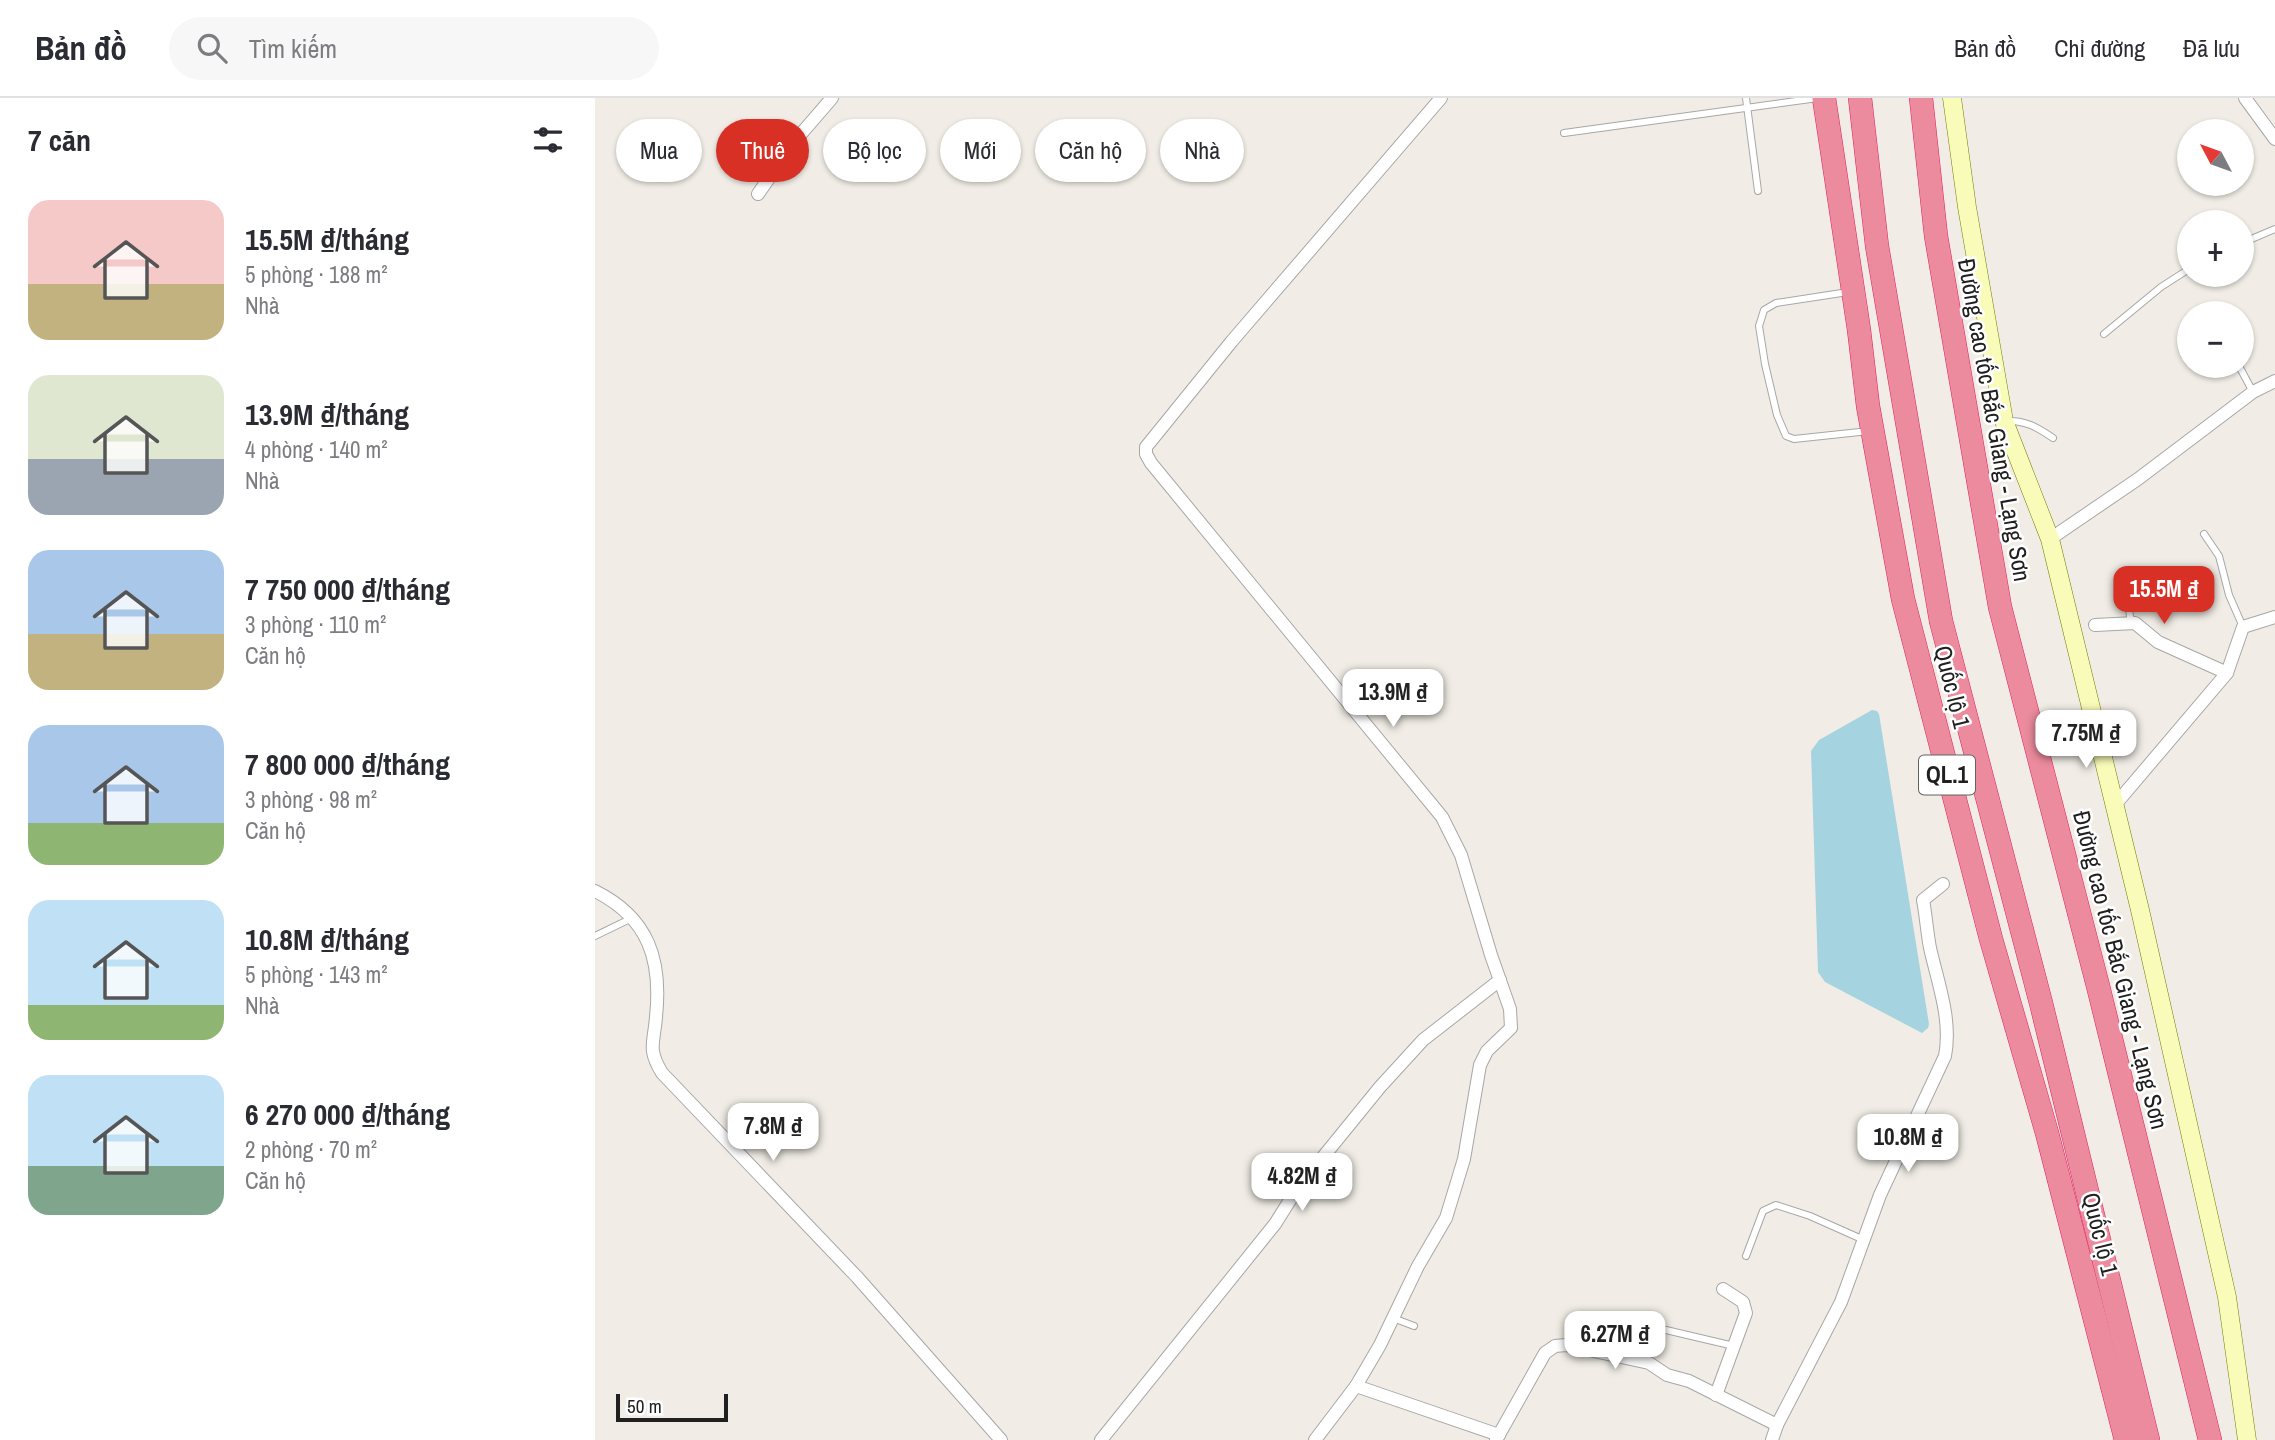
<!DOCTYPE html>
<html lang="vi">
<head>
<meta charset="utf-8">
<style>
	body { margin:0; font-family:"Archivo Narrow",sans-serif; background:#f7f7f7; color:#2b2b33; height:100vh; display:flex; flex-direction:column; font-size:26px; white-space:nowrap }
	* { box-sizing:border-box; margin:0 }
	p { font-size:23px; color:#7c7c81 }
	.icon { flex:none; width:38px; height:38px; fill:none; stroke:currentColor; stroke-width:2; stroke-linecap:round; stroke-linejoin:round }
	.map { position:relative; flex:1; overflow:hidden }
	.sheet { display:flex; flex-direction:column; background:#fff; width:595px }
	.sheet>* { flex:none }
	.guide { position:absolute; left:21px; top:21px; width:665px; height:63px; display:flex; gap:14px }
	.needle { width:46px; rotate:311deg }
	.controls { position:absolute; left:1582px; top:21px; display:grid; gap:14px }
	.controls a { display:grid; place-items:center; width:77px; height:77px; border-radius:50%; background:#fff; box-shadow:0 2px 5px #0004; font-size:35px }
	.scale { position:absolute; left:21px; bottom:18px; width:112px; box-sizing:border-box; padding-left:7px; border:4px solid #202020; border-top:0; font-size:19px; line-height:24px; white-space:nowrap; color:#202020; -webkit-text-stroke:5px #fff; paint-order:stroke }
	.price { position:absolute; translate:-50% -60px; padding:0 16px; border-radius:14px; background:#fff; color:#222; font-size:23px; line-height:46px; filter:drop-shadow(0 2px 4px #0008) }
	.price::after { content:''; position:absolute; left:50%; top:42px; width:21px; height:16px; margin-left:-10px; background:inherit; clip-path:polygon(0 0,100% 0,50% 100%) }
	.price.selected { background:#d93025; color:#fff }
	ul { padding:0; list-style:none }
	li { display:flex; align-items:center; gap:21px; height:175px; padding:0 28px }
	li span { display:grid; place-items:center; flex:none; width:196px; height:140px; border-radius:21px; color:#555 }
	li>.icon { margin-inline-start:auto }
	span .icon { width:84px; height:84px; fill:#fffc; stroke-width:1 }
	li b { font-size:30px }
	h2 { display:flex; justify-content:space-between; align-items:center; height:84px; padding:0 28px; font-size:30px }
	.pill { padding:0 24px; border-radius:32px; background:#fff; box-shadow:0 2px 5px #0004; font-size:24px; line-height:63px }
	.pill.selected { background:#d93025; color:#fff }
	header { display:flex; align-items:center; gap:42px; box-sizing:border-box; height:98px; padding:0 35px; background:#fff; border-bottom:2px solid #e1e1e2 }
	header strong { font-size:33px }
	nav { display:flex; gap:38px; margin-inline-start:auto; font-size:24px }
	.search { width:490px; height:63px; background:#f7f7f7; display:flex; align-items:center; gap:18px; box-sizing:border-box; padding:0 24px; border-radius:38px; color:#7c7c81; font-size:26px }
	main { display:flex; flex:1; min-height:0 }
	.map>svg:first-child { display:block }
</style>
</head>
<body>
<header>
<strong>Bản đồ</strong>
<div class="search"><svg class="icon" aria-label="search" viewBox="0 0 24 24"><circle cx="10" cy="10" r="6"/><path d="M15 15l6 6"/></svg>Tìm kiếm</div>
<nav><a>Bản đồ</a><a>Chỉ đường</a><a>Đã lưu</a></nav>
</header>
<main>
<section class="sheet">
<h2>7 căn<svg class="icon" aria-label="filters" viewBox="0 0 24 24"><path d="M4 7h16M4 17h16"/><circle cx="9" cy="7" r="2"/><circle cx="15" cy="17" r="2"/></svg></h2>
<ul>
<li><span style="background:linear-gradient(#f6c9c9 60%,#c2b280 0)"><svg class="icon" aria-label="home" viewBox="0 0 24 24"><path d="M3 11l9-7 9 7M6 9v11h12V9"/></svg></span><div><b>15.5M ₫/tháng</b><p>5 phòng · 188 m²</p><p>Nhà</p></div></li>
<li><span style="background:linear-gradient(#dfe7d0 60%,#9aa5b1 0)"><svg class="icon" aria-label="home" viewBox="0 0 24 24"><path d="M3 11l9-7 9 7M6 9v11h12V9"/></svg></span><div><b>13.9M ₫/tháng</b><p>4 phòng · 140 m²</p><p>Nhà</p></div></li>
<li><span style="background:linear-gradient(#a9c7e8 60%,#c2b280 0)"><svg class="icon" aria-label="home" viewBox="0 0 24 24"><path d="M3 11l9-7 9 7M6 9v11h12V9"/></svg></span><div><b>7 750 000 ₫/tháng</b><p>3 phòng · 110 m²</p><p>Căn hộ</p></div></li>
<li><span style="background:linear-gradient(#a9c7e8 70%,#8fb573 0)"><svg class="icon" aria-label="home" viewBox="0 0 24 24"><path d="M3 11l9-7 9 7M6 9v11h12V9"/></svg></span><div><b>7 800 000 ₫/tháng</b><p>3 phòng · 98 m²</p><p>Căn hộ</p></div></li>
<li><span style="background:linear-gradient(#bfe0f5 75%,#8fb573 0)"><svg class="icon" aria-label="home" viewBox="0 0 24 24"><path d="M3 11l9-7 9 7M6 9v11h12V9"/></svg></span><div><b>10.8M ₫/tháng</b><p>5 phòng · 143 m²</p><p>Nhà</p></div></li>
<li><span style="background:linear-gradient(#bfe0f5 65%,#7fa58c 0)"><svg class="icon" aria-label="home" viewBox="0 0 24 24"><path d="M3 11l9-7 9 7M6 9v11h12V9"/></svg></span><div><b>6 270 000 ₫/tháng</b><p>2 phòng · 70 m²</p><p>Căn hộ</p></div></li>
</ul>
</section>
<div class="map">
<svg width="1680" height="1342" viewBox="0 0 1680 1342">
	<rect width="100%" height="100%" fill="#f1ede6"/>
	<path fill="#a5d3e0" d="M1277 612 1282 613 1284 616 1334 926 1333 930 1327 935 1230 884 1223 874 1216 653 1224 642Z"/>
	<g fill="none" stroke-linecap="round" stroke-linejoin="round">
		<g stroke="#a7a7a7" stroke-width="8">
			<g id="lane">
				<path d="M1151 0 1163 93"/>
				<path d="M969 35 1223 0"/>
				<path d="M1647 145 1680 131"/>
				<path d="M1253 194 1181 205 1169 212 1164 228 1170 266 1182 317 1191 338 1199 341 1274 333"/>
				<path d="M1509 236 1566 189 1594 171"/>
				<path d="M1644 268 1658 294"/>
				<path d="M1411 323C1430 322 1442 329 1458 340"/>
				<path d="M1609 436 1624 458 1634 497 1648 529"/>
				<path d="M1530 473 1535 519 1539 524"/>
				<path d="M0 838 37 820"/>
				<path d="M1151 1158 1168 1113 1181 1107 1215 1118 1269 1142"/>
				<path d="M798 1220 819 1228"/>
				<path d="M1071 1232 1139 1248"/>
			</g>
		</g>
		<g stroke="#a7a7a7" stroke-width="14">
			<g id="street">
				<path d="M1650 0 1680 41"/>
				<path d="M163 96 199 44 237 0"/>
				<path d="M1455 441 1543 381 1658 294 1680 283"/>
				<path d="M1500 527 1540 525 1563 544 1632 575"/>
				<path d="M1519 708 1632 575 1648 529 1680 519"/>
				<path d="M0 793C54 820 67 862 61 919 59 946 52 950 67 975L262 1179 406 1342"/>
				<path d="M761 1288 904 1337"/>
				<path d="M1121 1297 1151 1215 1148 1204 1128 1191"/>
				<path d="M506 1342 680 1126 702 1091 785 989 828 942 905 882"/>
				<path d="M720 1342 761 1288 785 1247 823 1168 851 1120 869 1061 885 967 892 953 916 930 915 911 896 857 866 757 847 719 556 365 551 356V349L637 243 846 0"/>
				<path d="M901 1342 950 1255 960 1248 971 1247 1054 1265 1072 1277 1094 1283 1182 1327"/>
				<path d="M1177 1342 1182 1327 1246 1204 1285 1097 1350 958C1357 922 1343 885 1335 850 1332 834 1331 818 1328 802L1348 786"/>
			</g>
		</g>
		<g stroke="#707d00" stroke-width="19">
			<path id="secondary" d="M1357 0 1372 109 1409 323 1455 441 1545 812 1632 1199 1652 1342"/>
		</g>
		<g stroke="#e21f62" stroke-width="24">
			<g id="highway">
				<path d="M1229 0 1264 232 1273 308 1308 501 1396 841 1452 1035 1531 1342"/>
				<path d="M1265 0 1282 148 1346 523 1446 905 1553 1342"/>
				<path d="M1326 0 1341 138 1405 509 1503 888 1615 1342"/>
			</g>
		</g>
		<use href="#lane" stroke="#fff" stroke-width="6"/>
		<use href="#street" stroke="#fff" stroke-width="12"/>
		<use href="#secondary" stroke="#f9fcb8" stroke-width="18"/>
		<use href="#highway" stroke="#eb8b9d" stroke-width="23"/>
	</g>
	<g text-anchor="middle" stroke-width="5" stroke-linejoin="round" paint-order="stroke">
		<rect fill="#fff" stroke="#636363" stroke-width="2" x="1324" y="657.5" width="56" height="39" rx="5"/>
		<g font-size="23" font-weight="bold" fill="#202020">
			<text x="1352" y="685">QL.1</text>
		</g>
		<g font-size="24" fill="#202020" stroke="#fff">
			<text transform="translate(1399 322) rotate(80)" y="8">Đường cao tốc Bắc Giang - Lạng Sơn</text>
			<text transform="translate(1357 589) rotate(76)" y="8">Quốc lộ 1</text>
			<text transform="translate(1525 872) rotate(76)" y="8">Đường cao tốc Bắc Giang - Lạng Sơn</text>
			<text transform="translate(1505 1136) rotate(76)" y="8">Quốc lộ 1</text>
		</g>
	</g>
</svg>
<div class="controls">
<a><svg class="needle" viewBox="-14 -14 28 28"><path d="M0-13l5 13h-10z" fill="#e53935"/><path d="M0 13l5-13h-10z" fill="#7c7c81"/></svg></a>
<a>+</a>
<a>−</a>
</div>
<div class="scale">50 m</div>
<b class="price selected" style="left:1569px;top:528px">15.5M ₫</b>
<b class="price" style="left:798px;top:631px">13.9M ₫</b>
<b class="price" style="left:1491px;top:672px">7.75M ₫</b>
<b class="price" style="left:178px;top:1065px">7.8M ₫</b>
<b class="price" style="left:1313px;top:1076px">10.8M ₫</b>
<b class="price" style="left:707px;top:1115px">4.82M ₫</b>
<b class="price" style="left:1020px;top:1273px">6.27M ₫</b>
<div class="guide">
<a class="pill">Mua</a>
<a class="pill selected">Thuê</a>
<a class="pill">Bộ lọc</a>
<a class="pill">Mới</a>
<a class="pill">Căn hộ</a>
<a class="pill">Nhà</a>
</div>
</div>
</main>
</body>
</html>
